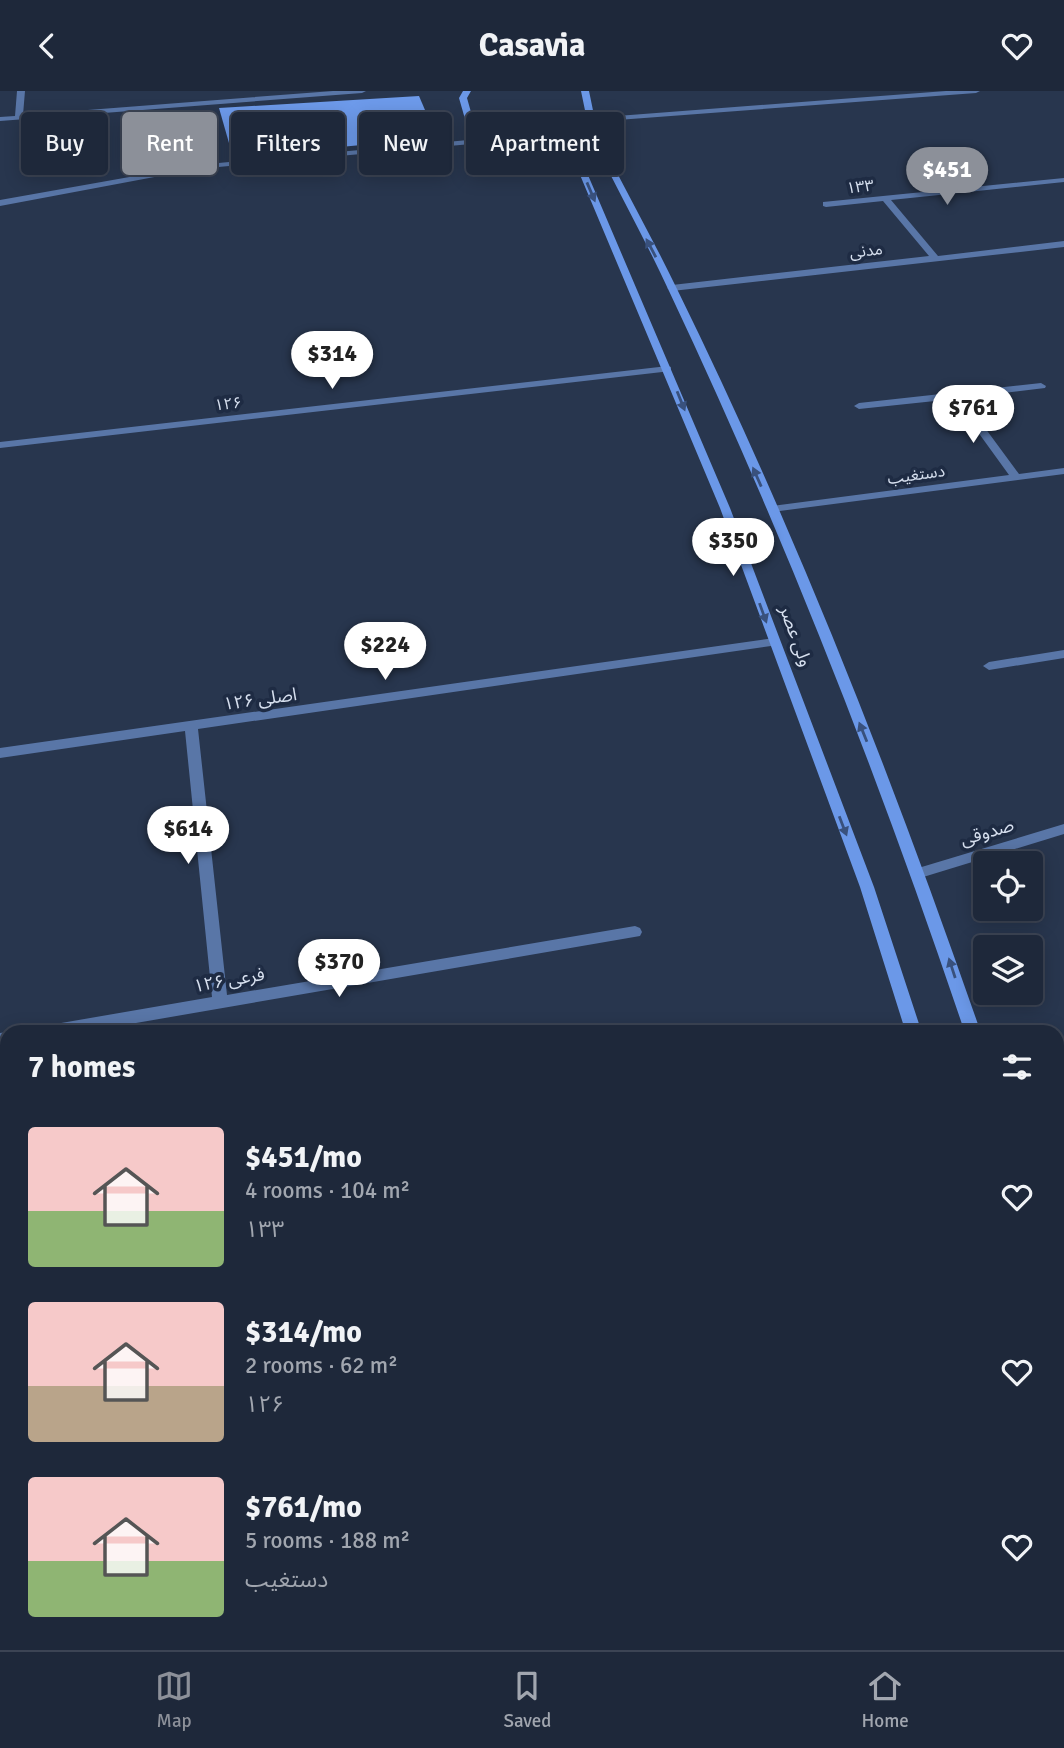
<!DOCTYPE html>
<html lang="en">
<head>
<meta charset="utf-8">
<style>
	body { margin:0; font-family:Signika,"Noto Sans Arabic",sans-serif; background:#2b3445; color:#f1f3f6; height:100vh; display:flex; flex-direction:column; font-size:26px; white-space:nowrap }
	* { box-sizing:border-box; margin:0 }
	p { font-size:23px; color:#a1a6af }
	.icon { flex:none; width:38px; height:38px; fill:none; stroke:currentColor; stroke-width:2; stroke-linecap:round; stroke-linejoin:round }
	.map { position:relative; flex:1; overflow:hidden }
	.details { position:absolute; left:0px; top:934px; width:1064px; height:625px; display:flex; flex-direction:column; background:#1e283a; border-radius:21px 21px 0 0; box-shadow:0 4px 18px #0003,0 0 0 2px #3c4454 }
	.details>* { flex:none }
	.guide { position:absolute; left:21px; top:21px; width:700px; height:63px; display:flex; gap:14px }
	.buttons { position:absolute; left:973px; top:760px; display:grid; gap:14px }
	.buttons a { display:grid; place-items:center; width:70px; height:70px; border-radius:7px; background:#1e283a; box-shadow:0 4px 18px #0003,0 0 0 2px #3c4454; font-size:35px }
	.price { position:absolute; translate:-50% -60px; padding:0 16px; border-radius:24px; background:#fff; color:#222; font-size:23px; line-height:46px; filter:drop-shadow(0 2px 4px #0008) }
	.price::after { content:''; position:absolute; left:50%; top:42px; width:21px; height:16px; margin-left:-10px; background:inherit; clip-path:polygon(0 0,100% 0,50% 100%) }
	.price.active { background:#8c9099; color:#fff }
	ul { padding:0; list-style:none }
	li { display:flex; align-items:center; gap:21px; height:175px; padding:0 28px }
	li span { display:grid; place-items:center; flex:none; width:196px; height:140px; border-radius:7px; color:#555 }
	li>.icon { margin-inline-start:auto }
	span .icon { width:84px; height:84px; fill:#fffc; stroke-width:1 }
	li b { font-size:30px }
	h2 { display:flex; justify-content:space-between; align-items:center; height:84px; padding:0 28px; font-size:30px }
	.tag { padding:0 24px; border-radius:7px; background:#1e283a; box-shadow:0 4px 18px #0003,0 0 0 2px #3c4454; font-size:24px; line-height:63px }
	.tag.active { background:#8c9099; color:#fff }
	header { display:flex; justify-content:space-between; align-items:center; height:91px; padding:0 28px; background:#1e283a; font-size:32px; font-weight:700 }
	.tabs { display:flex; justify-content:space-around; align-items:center; height:98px; border-top:2px solid #3c4454; background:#1e283a; font-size:19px; color:#a1a6af }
	.tabs a { display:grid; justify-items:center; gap:4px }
	.tabs .active { color:#8c9099 }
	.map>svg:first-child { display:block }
</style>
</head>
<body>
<header><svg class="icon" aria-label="back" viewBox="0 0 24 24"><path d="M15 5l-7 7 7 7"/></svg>Casavia<svg class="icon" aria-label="heart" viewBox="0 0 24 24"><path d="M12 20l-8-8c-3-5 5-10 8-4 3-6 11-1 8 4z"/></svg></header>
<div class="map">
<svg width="1064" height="1559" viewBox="0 0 1064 1559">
	<rect width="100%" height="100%" fill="#28364e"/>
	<path fill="#6d9aea" d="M419 5 437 47 233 66 219 17Z"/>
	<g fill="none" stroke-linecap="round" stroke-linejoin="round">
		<g fill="#5976a7" fill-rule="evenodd">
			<path d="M17 0H25L23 24 333 0H366L362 2 0 30V26L15 25Z"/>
			<path d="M946 0H980L976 2 591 31 587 29 591 27Z"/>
			<path d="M490 47H493V51L197 78 0 115V109L197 74Z"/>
			<path d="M1064 87V91L891 109 938 165 1064 150V156L672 200 667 197 672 194 929 165 883 110 826 116 823 115V111Z"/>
			<path d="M668 275 671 276V280L0 357V351Z"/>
			<path d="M1041 292 1046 295 1045 297 963 307 1019 383 1064 377V383L772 421 767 418 772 415 1009 384 954 308 859 318 854 315 859 312Z"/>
			<path d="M774 547 778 548 780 551 778 554 198 638 227 904 635 835 640 837 642 841 640 845 78 942H31L33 938 38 936 212 906 185 640 0 667V657Z"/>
			<path d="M1064 559V567L989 579 983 575 989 571Z"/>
			<path d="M1064 733V743L920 787 915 786 913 782 915 778Z"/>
			<path d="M7 941 10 942H7V953L0 954V942Z"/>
			<rect x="1057" y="1120" width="7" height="16"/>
			<path d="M7 1162V1178L0 1180V1164Z"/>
			<path d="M7 1399V1419L0 1421V1401Z"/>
			<path d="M267 1552H287L288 1559H268Z"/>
		</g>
		<g fill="#6b98e8" fill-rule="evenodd">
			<path d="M463 0H471L467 7 476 39C510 53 543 48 578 40L587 29 581 0H589L595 29 586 41 602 52C626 101 653 148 677 198 795 438 893 688 981 942H965C880 689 783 441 669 200 646 150 619 102 595 53L580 45 531 53 582 70 730 417 874 796 922 942H906L860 796 720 417 575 72 518 53 499 51 469 42 459 7Z"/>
			<path d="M1057 1223 1064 1228V1280L1057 1276Z"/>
			<path d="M1021 1552H1041L1042 1559H1022Z"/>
		</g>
	</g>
	<defs><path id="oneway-solid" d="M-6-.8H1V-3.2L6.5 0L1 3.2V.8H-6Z" transform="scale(1.75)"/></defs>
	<g fill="#39517d">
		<use href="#oneway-solid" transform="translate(591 101) rotate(67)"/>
		<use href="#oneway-solid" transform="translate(651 157) rotate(-118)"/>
		<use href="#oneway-solid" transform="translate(681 310) rotate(68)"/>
		<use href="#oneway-solid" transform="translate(757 386) rotate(-114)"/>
		<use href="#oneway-solid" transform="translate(763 522) rotate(70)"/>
		<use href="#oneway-solid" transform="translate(863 641) rotate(-112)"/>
		<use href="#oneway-solid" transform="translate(843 735) rotate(69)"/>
		<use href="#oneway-solid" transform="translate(952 877) rotate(-108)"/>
	</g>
	<g text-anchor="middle" stroke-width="7" stroke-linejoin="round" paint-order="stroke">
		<g font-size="16" fill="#d7e0ef" stroke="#1e2b43">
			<text transform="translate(860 95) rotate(-6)" y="6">۱۳۳</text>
			<text transform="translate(866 159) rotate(-6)" y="6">مدنی</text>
			<text transform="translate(228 312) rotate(-6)" y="6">۱۲۶</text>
			<text transform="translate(916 383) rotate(-8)" y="6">دستغیب</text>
		</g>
		<g font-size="18" fill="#d7e0ef" stroke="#1e2b43">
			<text transform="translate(796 545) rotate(70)" y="6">ولی عصر</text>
			<text transform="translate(260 608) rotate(-8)" y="6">۱۲۶ اصلی</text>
			<text transform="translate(987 741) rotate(-17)" y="6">صدوقی</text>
			<text transform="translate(229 889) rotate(-10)" y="6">۱۲۶ فرعی</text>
		</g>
	</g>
</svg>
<div class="buttons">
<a><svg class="icon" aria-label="locate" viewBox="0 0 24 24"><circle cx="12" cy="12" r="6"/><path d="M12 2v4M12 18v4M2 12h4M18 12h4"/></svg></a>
<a><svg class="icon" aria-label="layers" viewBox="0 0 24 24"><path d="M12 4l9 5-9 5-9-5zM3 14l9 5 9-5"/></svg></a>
</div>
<b class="price active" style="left:947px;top:116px">$451</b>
<b class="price" style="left:332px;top:300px">$314</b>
<b class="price" style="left:973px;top:354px">$761</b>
<b class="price" style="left:733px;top:487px">$350</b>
<b class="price" style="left:385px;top:591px">$224</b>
<b class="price" style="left:188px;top:775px">$614</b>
<b class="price" style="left:339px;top:908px">$370</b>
<div class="guide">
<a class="tag">Buy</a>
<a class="tag active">Rent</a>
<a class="tag">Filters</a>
<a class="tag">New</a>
<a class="tag">Apartment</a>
</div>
<section class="details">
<h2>7 homes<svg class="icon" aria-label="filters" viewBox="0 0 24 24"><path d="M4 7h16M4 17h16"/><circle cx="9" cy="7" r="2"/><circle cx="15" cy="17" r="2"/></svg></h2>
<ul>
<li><span style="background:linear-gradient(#f6c9c9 60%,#8fb573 0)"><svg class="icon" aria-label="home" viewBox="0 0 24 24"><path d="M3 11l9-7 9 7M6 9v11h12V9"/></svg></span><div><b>$451/mo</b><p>4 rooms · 104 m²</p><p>۱۳۳</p></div><svg class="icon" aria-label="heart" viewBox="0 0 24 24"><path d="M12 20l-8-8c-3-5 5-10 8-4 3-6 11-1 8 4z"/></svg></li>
<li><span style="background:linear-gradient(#f6c9c9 60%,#b9a48a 0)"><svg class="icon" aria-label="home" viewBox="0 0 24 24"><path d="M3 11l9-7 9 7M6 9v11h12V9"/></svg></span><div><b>$314/mo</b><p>2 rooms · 62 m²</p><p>۱۲۶</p></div><svg class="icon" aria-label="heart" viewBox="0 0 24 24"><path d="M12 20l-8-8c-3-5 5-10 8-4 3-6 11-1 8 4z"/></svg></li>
<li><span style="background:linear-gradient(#f6c9c9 60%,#8fb573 0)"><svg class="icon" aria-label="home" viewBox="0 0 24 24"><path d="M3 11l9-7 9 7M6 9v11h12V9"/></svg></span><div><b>$761/mo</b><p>5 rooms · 188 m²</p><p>دستغیب</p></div><svg class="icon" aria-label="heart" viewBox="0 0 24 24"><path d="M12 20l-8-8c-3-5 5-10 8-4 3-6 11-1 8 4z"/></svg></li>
</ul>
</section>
</div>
<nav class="tabs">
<a class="active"><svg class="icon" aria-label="map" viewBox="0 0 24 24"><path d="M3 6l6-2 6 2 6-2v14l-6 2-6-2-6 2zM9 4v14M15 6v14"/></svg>Map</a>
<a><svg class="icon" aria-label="saved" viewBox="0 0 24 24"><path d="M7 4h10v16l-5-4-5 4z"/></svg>Saved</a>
<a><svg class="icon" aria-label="home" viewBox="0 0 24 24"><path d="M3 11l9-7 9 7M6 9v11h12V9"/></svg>Home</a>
</nav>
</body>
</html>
